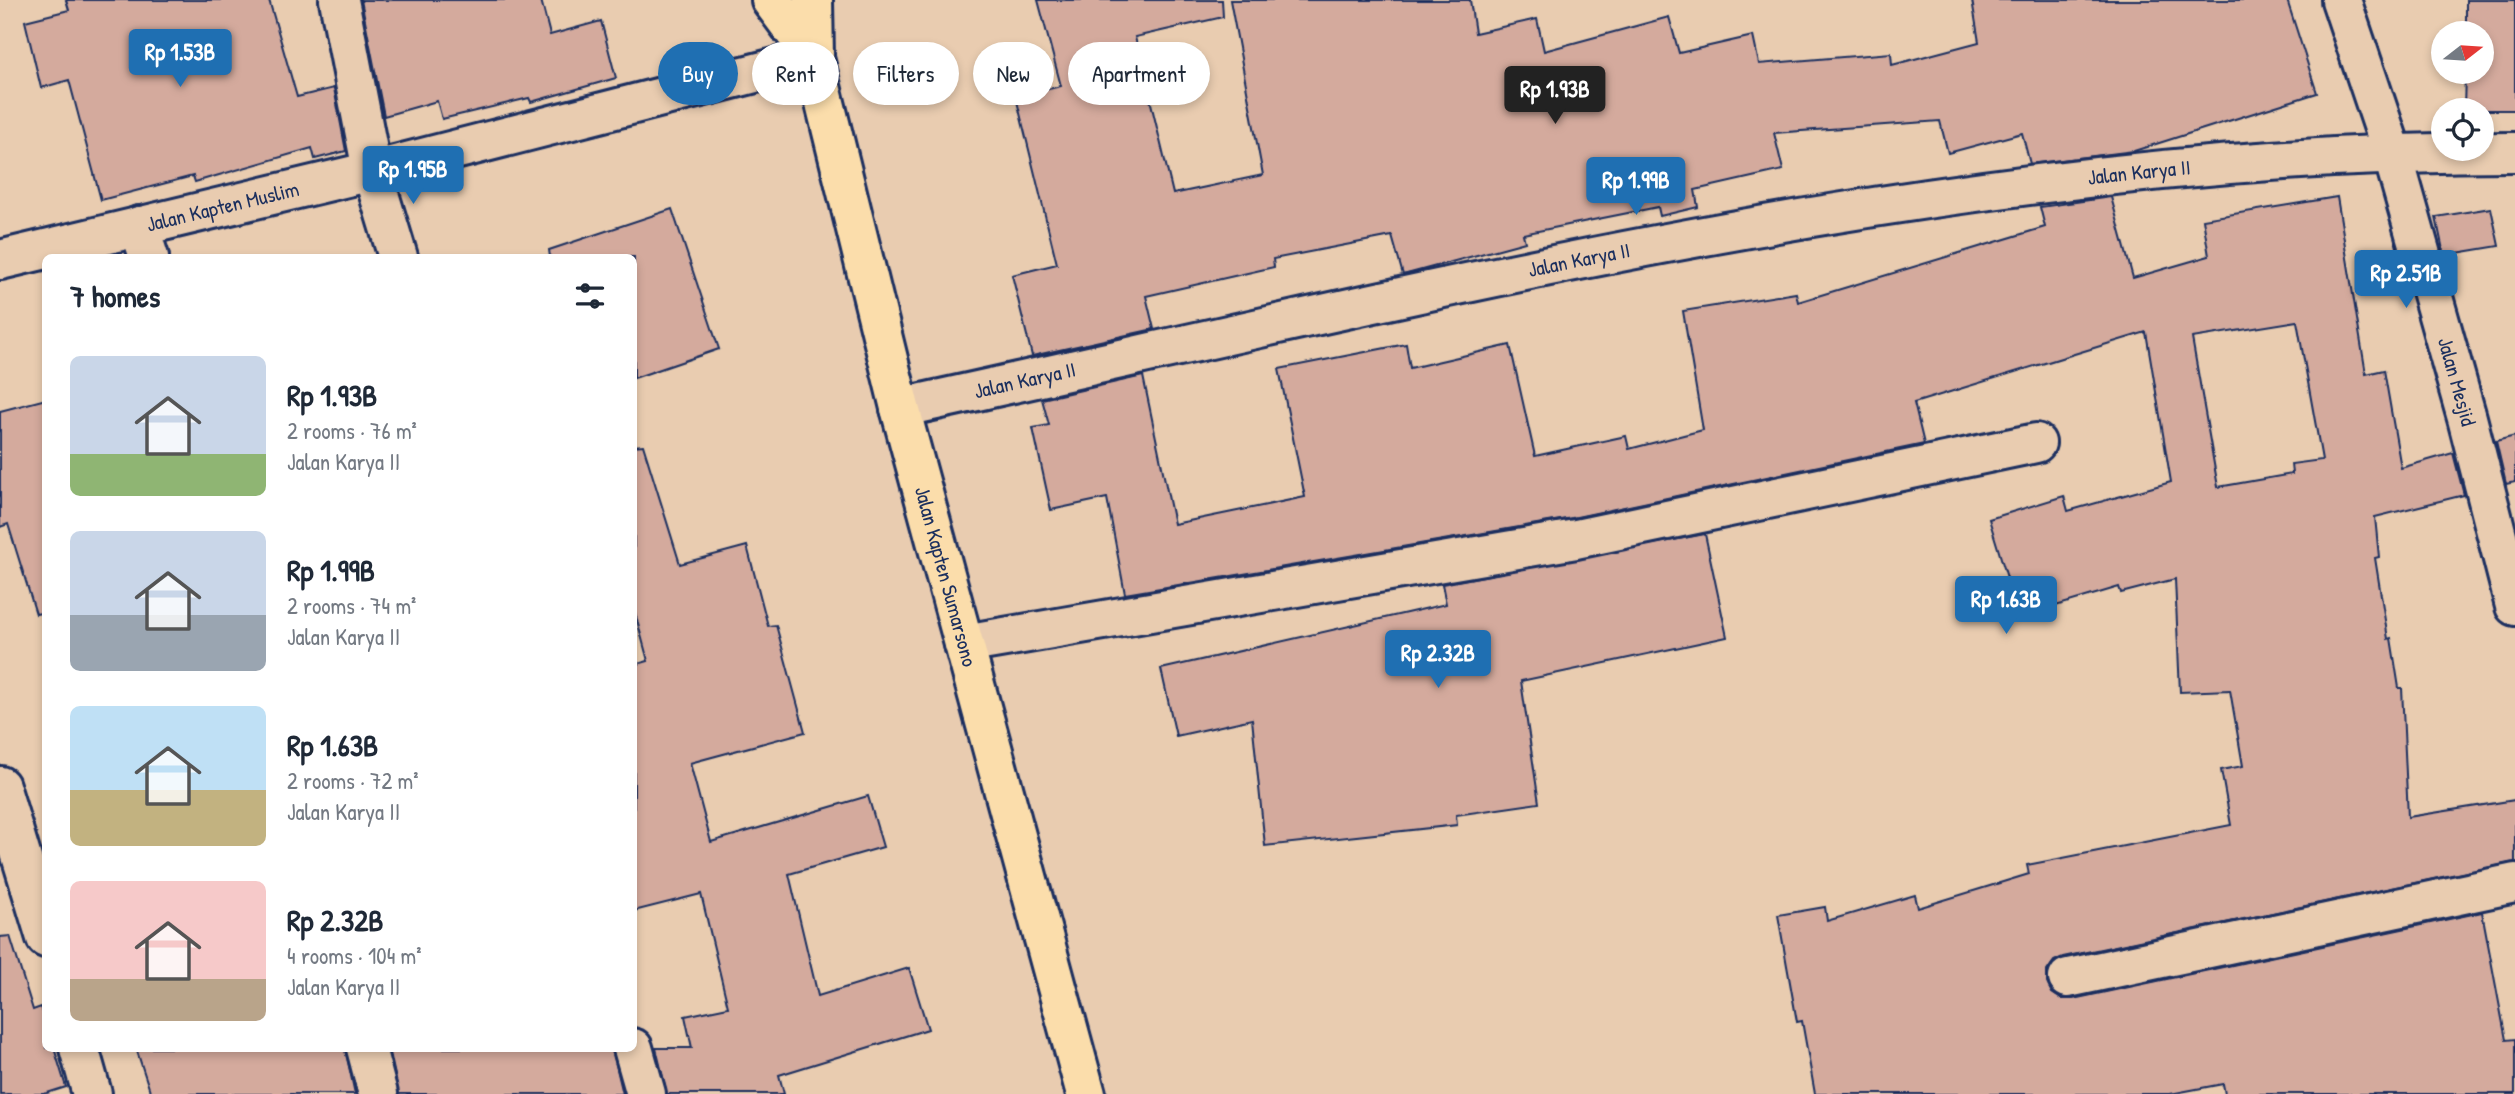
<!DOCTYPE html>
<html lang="en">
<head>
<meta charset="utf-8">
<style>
	body { margin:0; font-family:"Patrick Hand",sans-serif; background:#f2f2f3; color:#1f2937; height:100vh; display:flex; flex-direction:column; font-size:26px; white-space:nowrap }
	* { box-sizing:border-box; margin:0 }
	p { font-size:23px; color:#747a83 }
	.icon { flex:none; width:38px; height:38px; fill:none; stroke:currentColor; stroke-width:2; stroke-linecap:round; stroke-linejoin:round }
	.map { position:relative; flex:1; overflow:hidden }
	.drawer { position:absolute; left:42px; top:254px; width:595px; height:798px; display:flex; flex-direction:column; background:#fff; border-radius:10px; box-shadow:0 4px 10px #0003 }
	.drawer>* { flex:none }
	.top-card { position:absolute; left:658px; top:42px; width:665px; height:63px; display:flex; gap:14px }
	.needle { width:46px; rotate:73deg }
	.fabs { position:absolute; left:2431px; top:21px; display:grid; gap:14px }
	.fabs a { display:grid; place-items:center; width:63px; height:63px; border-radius:50%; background:#fff; box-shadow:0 4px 10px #0003; font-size:35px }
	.price { position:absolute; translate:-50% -60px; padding:0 16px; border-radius:7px; background:#1f6fb2; color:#fff; font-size:23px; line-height:46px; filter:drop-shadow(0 2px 4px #0008) }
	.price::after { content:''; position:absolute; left:50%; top:42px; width:21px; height:16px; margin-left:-10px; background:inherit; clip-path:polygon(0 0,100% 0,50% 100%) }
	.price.current { background:#222; color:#fff }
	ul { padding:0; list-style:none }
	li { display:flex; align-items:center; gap:21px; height:175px; padding:0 28px }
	li span { display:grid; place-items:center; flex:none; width:196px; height:140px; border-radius:10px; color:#555 }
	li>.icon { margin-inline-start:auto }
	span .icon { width:84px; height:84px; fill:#fffc; stroke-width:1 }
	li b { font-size:30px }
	h2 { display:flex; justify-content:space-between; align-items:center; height:84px; padding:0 28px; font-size:30px }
	.pill { padding:0 24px; border-radius:32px; background:#fff; box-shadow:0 4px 10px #0003; font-size:24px; line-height:63px }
	.pill.current { background:#1f6fb2; color:#fff }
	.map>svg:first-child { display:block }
</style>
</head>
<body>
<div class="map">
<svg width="2515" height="1094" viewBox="0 0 2515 1094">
	<rect width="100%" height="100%" fill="#e9ccb0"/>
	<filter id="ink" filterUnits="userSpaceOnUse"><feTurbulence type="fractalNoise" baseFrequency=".0143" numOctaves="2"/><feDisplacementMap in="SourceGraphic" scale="14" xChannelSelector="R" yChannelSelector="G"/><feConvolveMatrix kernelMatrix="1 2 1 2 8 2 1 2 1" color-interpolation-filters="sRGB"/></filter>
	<g filter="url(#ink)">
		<g fill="#d4aa9d" stroke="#1b2f5e" stroke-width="2" fill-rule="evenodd">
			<path d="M66 0H269L297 97 334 88 346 151 315 159 312 148 195 182 193 176 101 200 69 80 41 88 25 21 69 10Z"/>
			<path d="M361 0H541L550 35 601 21 616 78 531 102 529 98 442 119 437 101 384 116Z"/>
			<path d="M1038 0H1222L1223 17 1135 37 1173 194 1263 175 1230 0H1470L1475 33 1537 19 1544 51 1669 17 1679 53 1753 36 1759 64 1891 53 1892 65 1979 42 1972 0H2287L2317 93 2134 151 2030 164 2022 133 1948 153 1940 121 1774 133 1783 170 1695 190 1698 207 1660 216 1658 207 1523 234 1525 242 1403 275 1392 236 1273 259 1274 267 1146 296 1154 329 1032 356 1012 275 1057 264 1016 97 1061 86Z"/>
			<path d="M2466 0H2515V110H2464L2465 72H2482V33H2466Z"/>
			<path d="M2111 197 2133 278 2209 256 2203 219 2337 197 2366 374 2384 370 2401 468 2453 453 2464 495 2375 517 2379 557 2375 558 2388 639 2391 638 2399 688H2402L2408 817 2515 800V862L2063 957 2054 961 2047 971V983L2052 993 2061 999H2073L2482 912 2506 1040 2515 1039V1094H2225L2223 1084 2170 1094H1815L1802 1021 1797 1022 1778 915 1825 907 1827 921 1915 895 1918 908 2029 874 2027 865 2231 825 2221 770 2243 766 2230 690 2180 692 2175 579 2121 593 2119 587 2019 617 1989 519 2064 496 2068 511 2171 482 2146 332 1914 403 1924 444 1572 518 1125 594 1107 498 1051 510 1033 428 1049 425 1042 399 1143 376 1174 524 1305 497 1279 369 1406 344 1410 368 1510 345 1535 456 1626 436 1629 449 1703 430 1683 311 1796 293 1798 302 2045 227 2040 207ZM2297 321 2322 460 2291 464 2292 474 2218 487 2192 338Z"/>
			<path d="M2491 208 2499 246 2444 255 2436 217Z"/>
			<path d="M672 209 719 349 634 378V257H550L549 250Z"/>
			<path d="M46 399V612L36 614 8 524 0 527V411Z"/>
			<path d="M2515 436V482L2506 484 2496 441Z"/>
			<path d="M643 445 680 564 747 546 768 626 776 625 805 732 690 763 711 842 868 796 883 847 789 874 818 996 909 968 928 1029 779 1075 784 1094H667L656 1048H692L685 1016 728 1007 701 894 634 911V665L648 661 634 609V446Z"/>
			<path d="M1705 534 1727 637 1521 681 1539 803 1456 815 1457 825 1265 846 1252 719 1176 736 1161 669 1446 604 1442 584Z"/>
			<path d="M10 936 33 1010 41 1007 46 1021V1048H54L66 1087 44 1094H0V937Z"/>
			<path d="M136 1048H345L355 1094H151Z"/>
			<path d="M389 1048H612L623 1094H399Z"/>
		</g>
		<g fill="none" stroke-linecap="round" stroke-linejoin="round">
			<g stroke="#1b2f5e" stroke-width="44">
				<g id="minor">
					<path d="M339 0 372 171 398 257"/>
					<path id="s1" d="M2341 0 2392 152 2467 418 2515 606"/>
					<path d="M139 226 149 257"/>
					<path id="s2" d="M900 408C1432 292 1967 152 2515 152"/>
					<path d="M964 644 1576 539 2036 443"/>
					<path d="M0 786 46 938"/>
					<path d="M2068 978 2515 883"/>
					<path d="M79 1048 92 1094"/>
					<path d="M366 1048 378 1094"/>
					<path d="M633 1048 646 1094"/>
				</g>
			</g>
			<g stroke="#1b2f5e" stroke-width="44">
				<g id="tertiary">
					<path id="s3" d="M0 260 372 171 814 58"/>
				</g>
			</g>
			<g stroke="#1b2f5e" stroke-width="44">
				<g id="trunk">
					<path d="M771 0 814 58"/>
					<path id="s4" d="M813 0 814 58 900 408 1086 1094"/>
				</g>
			</g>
			<use href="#minor" stroke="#e9ccb0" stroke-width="38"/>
			<use href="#tertiary" stroke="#e9ccb0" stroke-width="38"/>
			<use href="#trunk" stroke="#fbddab" stroke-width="38"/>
		</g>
	</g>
	<g text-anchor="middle" stroke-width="5" stroke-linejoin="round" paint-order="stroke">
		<g font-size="21" fill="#1b2f5e" stroke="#e9ccb0">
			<text dy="7" stroke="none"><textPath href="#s2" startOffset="1262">Jalan Karya II</textPath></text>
			<text dy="7" stroke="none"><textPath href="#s3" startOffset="229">Jalan Kapten Muslim</textPath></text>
			<text dy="7" stroke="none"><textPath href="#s2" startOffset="695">Jalan Karya II</textPath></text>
			<text dy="7" stroke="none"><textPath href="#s2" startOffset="128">Jalan Karya II</textPath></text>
			<text dy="7" stroke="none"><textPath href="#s1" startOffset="399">Jalan Mesjid</textPath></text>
			<text dy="7" stroke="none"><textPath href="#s4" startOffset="593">Jalan Kapten Sumarsono</textPath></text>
		</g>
	</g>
</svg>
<div class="fabs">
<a><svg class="needle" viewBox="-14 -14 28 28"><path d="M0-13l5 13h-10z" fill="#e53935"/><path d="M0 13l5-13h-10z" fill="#747a83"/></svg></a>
<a><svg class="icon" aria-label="locate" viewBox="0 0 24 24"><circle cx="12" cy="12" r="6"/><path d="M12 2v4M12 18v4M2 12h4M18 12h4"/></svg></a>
</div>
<b class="price" style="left:180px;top:89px">Rp 1.53B</b>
<b class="price current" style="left:1555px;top:126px">Rp 1.93B</b>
<b class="price" style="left:413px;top:206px">Rp 1.95B</b>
<b class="price" style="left:1636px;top:217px">Rp 1.99B</b>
<b class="price" style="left:2406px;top:310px">Rp 2.51B</b>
<b class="price" style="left:2006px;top:636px">Rp 1.63B</b>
<b class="price" style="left:1438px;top:690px">Rp 2.32B</b>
<div class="top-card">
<a class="pill current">Buy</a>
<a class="pill">Rent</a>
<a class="pill">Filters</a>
<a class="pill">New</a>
<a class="pill">Apartment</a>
</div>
<section class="drawer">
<h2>7 homes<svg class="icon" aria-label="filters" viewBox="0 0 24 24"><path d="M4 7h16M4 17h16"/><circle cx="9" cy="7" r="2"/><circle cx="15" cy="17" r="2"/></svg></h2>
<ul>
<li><span style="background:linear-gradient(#c9d6e8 70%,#8fb573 0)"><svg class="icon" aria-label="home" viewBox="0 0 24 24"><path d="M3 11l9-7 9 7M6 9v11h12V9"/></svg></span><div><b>Rp 1.93B</b><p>2 rooms · 76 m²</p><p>Jalan Karya II</p></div></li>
<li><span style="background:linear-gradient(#c9d6e8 60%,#9aa5b1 0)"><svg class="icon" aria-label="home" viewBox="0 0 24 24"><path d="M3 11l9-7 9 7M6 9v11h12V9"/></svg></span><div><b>Rp 1.99B</b><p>2 rooms · 74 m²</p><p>Jalan Karya II</p></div></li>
<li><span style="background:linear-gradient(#bfe0f5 60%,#c2b280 0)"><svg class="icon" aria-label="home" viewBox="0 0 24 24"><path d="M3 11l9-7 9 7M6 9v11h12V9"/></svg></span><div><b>Rp 1.63B</b><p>2 rooms · 72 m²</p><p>Jalan Karya II</p></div></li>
<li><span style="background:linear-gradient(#f6c9c9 70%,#b9a48a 0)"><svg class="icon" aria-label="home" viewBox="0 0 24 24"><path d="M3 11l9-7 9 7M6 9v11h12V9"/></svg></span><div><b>Rp 2.32B</b><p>4 rooms · 104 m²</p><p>Jalan Karya II</p></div></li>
</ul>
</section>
</div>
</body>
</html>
